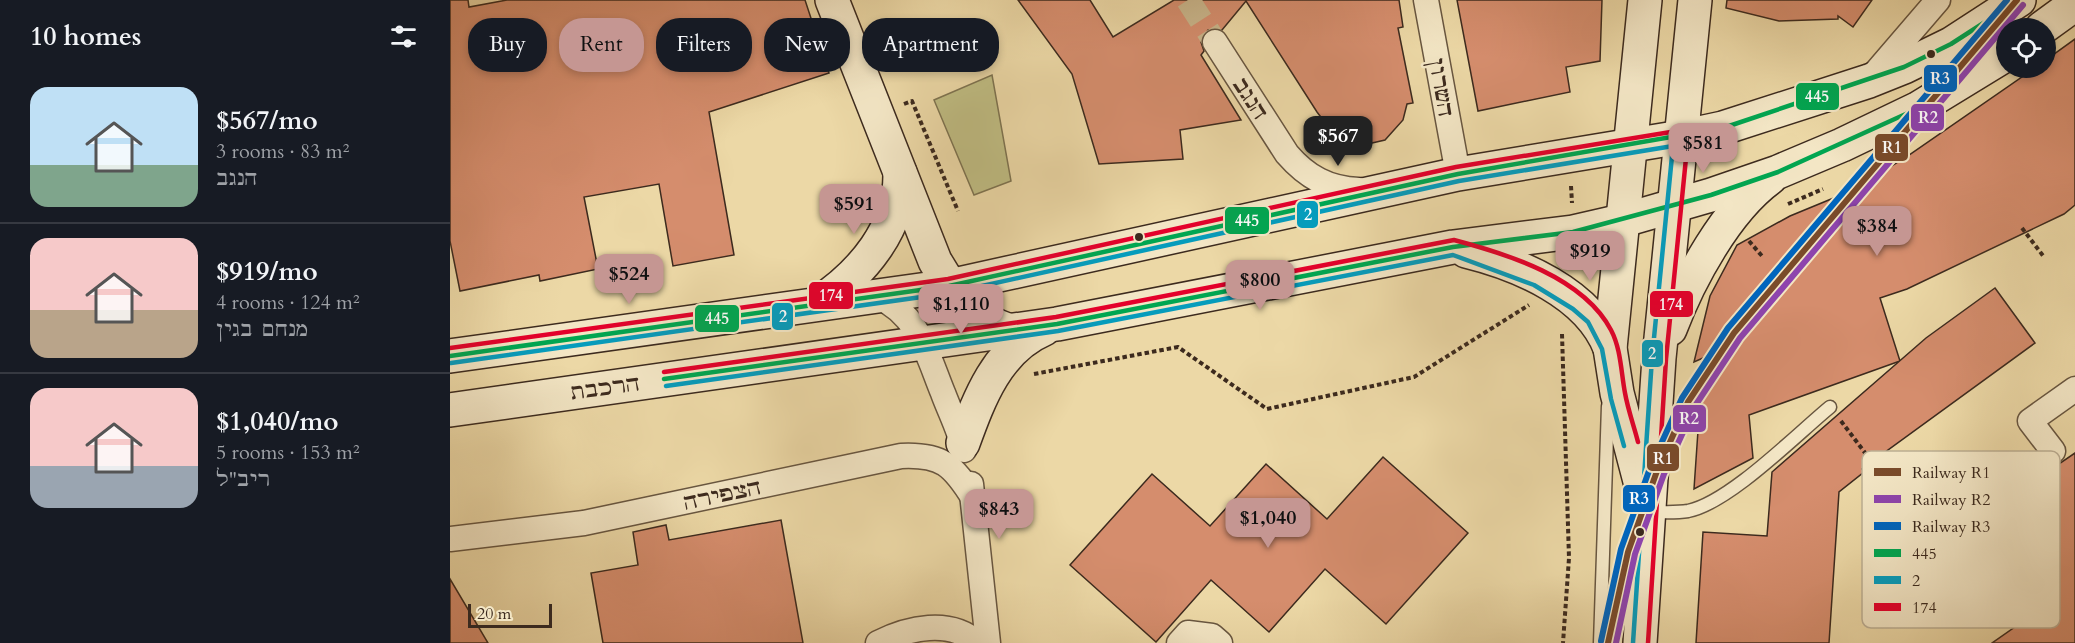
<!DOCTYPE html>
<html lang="en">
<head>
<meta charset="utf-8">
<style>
	body { margin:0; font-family:Cardo,"Frank Ruhl Libre",serif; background:#242831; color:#f1f3f6; height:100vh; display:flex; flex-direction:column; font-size:22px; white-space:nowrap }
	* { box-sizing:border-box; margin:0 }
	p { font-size:20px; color:#9ea1a6 }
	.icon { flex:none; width:33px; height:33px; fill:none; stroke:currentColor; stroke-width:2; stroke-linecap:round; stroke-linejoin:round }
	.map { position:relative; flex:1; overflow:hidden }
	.panel { display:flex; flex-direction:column; background:#171b24; width:450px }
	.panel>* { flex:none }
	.banner { position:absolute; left:18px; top:18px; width:570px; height:54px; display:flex; gap:12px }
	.controls { position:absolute; left:1546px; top:18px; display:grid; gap:12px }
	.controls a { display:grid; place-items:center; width:60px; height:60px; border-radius:50%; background:#171b24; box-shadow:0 3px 9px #0003; font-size:30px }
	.scale { position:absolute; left:18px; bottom:15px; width:84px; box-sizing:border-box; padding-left:6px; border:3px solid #3c2a1e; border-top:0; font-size:16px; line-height:21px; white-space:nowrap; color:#3c2a1e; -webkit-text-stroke:4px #f3e6c5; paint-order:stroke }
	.price { position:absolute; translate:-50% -51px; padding:0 14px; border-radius:12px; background:#c59692; color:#111; font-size:20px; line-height:39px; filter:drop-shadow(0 2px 3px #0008) }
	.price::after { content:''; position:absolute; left:50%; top:36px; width:18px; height:14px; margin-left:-9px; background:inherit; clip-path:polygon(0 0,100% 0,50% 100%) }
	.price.current { background:#222; color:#fff }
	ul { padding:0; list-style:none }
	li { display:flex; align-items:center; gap:18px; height:150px; padding:0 30px }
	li+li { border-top:2px solid #363941 }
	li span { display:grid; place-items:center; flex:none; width:168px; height:120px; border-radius:18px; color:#555 }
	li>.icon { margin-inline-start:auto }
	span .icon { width:72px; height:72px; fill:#fffc; stroke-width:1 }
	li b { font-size:26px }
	h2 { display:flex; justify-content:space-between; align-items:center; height:72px; padding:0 30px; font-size:26px }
	.tag { padding:0 21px; border-radius:24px; background:#171b24; box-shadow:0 3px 9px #0003; font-size:21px; line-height:54px }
	.tag.current { background:#c59692; color:#111 }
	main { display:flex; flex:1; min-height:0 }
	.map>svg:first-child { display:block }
</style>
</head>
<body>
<main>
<section class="panel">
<h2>10 homes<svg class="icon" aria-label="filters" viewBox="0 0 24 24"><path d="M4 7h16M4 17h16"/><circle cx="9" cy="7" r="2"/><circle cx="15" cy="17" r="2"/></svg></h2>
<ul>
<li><span style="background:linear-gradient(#bfe0f5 65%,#7fa58c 0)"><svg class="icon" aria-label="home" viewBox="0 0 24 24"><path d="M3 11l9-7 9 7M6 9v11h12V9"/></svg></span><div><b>$567/mo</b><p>3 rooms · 83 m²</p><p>הנגב</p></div></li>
<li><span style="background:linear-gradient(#f6c9c9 60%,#b9a48a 0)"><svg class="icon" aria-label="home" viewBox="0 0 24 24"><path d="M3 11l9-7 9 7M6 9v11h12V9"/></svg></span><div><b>$919/mo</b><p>4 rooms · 124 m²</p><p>מנחם בגין</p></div></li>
<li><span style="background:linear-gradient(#f6c9c9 65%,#9aa5b1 0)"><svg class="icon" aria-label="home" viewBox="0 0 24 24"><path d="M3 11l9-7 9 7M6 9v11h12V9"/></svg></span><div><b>$1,040/mo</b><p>5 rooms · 153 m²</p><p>ריב&quot;ל</p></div></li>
</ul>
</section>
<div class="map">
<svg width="1625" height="643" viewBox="0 0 1625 643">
	<rect width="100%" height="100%" fill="#ecd8a6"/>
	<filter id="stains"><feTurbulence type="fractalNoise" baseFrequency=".00333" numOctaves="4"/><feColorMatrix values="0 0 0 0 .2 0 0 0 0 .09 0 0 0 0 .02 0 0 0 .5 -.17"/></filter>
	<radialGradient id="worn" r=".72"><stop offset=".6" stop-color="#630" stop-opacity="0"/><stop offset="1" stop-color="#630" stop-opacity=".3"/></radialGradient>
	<path fill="#bfbc82" stroke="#7e7350" stroke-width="1.5" d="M542 75 561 181 524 195 484 100Z"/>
	<g fill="#d58d6d" stroke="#3c2a1e" stroke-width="1.5">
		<path d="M0 0H18L19 7 57 0H355L379 73 259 112 284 255 223 266 209 184 134 197 148 269 90 281 89 275 10 291 0 241Z"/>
		<path d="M568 0H640L663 37 724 0H949L953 27 948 28 963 103 957 104 953 120 935 140 909 146 894 142 883 133 867 112 796 1 772 30H758L751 42 754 51 751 55 791 120 730 130 733 159 649 164 622 74Z"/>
		<path d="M1007 0H1152L1150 61 1116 67 1120 92 1028 111Z"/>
		<path d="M1277 0H1422L1403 27 1388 16V19L1329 21 1276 8Z"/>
		<path d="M1625 39V205L1614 214 1457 289 1430 298 1450 361 1299 415 1303 458 1244 489 1253 358 1244 362 1260 296 1287 245 1340 216 1403 190 1459 155 1585 68H1596V60Z"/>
		<path d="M1545 288 1585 343 1412 469 1414 472 1389 492 1379 643H1246L1253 532 1317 536 1322 472 1476 338Z"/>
		<path d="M1625 453V643H1542L1585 613 1550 567 1542 572 1502 516 1551 480 1562 496Z"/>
		<path d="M933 457 1018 533 936 624 875 569 819 632 761 580 706 642 620 565 702 474 760 526 816 464 877 519Z"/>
		<path d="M331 520 353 643H153L141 573 188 565 183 532 216 525 219 540Z"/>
		<path d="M0 579 38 643H0Z"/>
	</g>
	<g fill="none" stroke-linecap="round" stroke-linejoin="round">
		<path stroke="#c9b58b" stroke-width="24" stroke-dasharray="24 12" stroke-linecap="butt" d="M738 0 765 42"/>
		<g stroke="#685640" stroke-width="15">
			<g id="lane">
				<path d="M1200 512C1212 512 1226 513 1238 511 1279 503 1346 435 1380 407"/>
				<path d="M1150 643 1158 406"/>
			</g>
		</g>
		<g stroke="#685640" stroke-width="27">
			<g id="street">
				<path d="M976 0 1008 174"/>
				<path d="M765 42 837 154C857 177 878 189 909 190"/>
				<path d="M1421 78 1488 0"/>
				<path d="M427 296C469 315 477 354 493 393 500 412 510 431 514 450"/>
				<path d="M1603 451 1580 421 1625 389"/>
				<path d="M521 484 538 643"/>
				<path d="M0 539 134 523 451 456C492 454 503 465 524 499"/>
				<path d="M428 643C458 628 500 618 527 643"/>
				<path d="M729 643 738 633 762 636 770 643"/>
			</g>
		</g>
		<g stroke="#3c2a1e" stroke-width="36">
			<g id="secondary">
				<path d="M382 0 485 261C504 294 523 319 560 331"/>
				<path d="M1592 28 1625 4"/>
				<path d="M1016 251C1069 264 1139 293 1160 348"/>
				<path d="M368 303C412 274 451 228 450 173"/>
				<path d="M1220 329C1239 279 1276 210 1320 178"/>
				<path d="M0 356 499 286 1008 174 1231 137 1273 128 1419 81 1454 67 1501 44 1569 0"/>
				<path d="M0 410 607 324 1003 247 1123 232 1171 221 1261 195 1328 172 1392 145 1467 109 1557 54"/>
				<path d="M513 443C529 399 547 349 594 329"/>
				<path d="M1191 485 1167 393 1160 348 1195 0"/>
				<path d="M1190 643 1209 358 1245 0"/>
			</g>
		</g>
		<g stroke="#3c2a1e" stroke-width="4" stroke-dasharray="4.5 3" stroke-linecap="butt">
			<path d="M454 104 462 101 508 211"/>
			<path d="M1121 186 1122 203"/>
			<path d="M1338 204 1373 189"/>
			<path d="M1572 228 1594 257"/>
			<path d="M1299 241 1312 256"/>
			<path d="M1112 334 1119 558 1113 643"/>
			<path d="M584 374 728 347 817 409 964 377 1079 305"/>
			<path d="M1391 421 1425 466"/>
		</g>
		<use href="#lane" stroke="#f3e6c5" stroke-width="12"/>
		<use href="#street" stroke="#f3e6c5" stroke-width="24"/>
		<use href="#secondary" stroke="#f3e6c5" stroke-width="33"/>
		<g stroke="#f3e6c5" stroke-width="9">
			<g id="bus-1">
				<path d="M0 356 499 286 1008 174 1273 128 1454 67 1501 44 1569 0"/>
				<path d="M214 379 607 324 1003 247 1123 232 1261 195 1328 172 1458 113"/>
			</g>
		</g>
		<g stroke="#f3e6c5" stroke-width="9">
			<g id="bus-2">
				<path d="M1 363 500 293 1009 181 1223 146 1202 358 1183 643"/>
				<path d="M216 386 608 331 1003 255 1084 285 1123 309 1138 322 1152 349 1161 399 1174 446"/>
			</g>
		</g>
		<g stroke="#f3e6c5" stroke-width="9">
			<g id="bus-3">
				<path d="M0 348 498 279 1006 167 1233 130 1238 138 1216 359 1198 643"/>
				<path d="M214 372 606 317 1004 240C1057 254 1133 277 1161 330 1171 349 1171 372 1175 393 1178 410 1184 426 1188 442"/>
			</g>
		</g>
		<use href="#bus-1" stroke="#00a651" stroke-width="4.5"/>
		<use href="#bus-2" stroke="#069cbc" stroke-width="4.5"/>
		<use href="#bus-3" stroke="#e4002b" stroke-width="4.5"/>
		<g stroke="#f3e6c5" stroke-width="10">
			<path id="rail-1" d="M1158 643 1178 552 1207 471 1238 402 1284 333 1567 0"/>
		</g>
		<g stroke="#f3e6c5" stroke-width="10">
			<path id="rail-2" d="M1166 643 1185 554 1214 474 1245 406 1290 338 1573 5"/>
		</g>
		<g stroke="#f3e6c5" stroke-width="10">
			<path id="rail-3" d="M1151 641 1171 549 1200 468 1232 398 1278 328 1557 0"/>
		</g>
		<use href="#rail-1" stroke="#7a4b2a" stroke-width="6"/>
		<use href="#rail-2" stroke="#8e44ad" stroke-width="6"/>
		<use href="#rail-3" stroke="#0065bd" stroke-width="6"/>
	</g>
	<g fill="#3c2a1e" stroke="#f3e6c5" stroke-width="2">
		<circle cx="1481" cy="54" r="5"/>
		<circle cx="689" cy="237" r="5"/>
		<circle cx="1190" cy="532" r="5"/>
	</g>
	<g text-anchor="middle" stroke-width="5" stroke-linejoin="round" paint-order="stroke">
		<g font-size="22" fill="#3c2a1e" stroke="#f3e6c5">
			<text transform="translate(992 87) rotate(80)" y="8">השרון</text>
			<text transform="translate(801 98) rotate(57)" y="8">הנגב</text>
			<text transform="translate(155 387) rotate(-8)" y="8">הרכבת</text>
			<text transform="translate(272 494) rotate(-12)" y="8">הצפירה</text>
		</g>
	</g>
	<rect x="1412" y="451" width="198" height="177" rx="9" fill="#f3e6c5" stroke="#bcae93" stroke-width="1.5"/>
	<rect x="1424" y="468" width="27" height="8" fill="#7a4b2a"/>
	<rect x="1424" y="495" width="27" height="8" fill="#8e44ad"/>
	<rect x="1424" y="522" width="27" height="8" fill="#0065bd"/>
	<rect x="1424" y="549" width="27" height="8" fill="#00a651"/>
	<rect x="1424" y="576" width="27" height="8" fill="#069cbc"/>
	<rect x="1424" y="603" width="27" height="8" fill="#e4002b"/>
	<g font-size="16" fill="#3c2a1e">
		<text x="1462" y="478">Railway R1</text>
		<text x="1462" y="505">Railway R2</text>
		<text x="1462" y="532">Railway R3</text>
		<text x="1462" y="559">445</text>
		<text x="1462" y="586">2</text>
		<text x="1462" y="613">174</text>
	</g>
	<g stroke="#f3e6c5" stroke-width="2">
		<rect x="1473" y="64" width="35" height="29" rx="6" fill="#0065bd"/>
		<rect x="1345" y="82" width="45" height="29" rx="6" fill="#00a651"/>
		<rect x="1460" y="103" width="35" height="29" rx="6" fill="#8e44ad"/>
		<rect x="1424" y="133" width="35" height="29" rx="6" fill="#7a4b2a"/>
		<rect x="846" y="200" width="23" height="29" rx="6" fill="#069cbc"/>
		<rect x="774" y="206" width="46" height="29" rx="6" fill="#00a651"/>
		<rect x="358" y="281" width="46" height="29" rx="6" fill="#e4002b"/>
		<rect x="1199" y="290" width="45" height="28" rx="6" fill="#e4002b"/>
		<rect x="321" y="302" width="23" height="29" rx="6" fill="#069cbc"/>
		<rect x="244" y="304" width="46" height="29" rx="6" fill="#00a651"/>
		<rect x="1191" y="339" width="23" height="29" rx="6" fill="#069cbc"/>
		<rect x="1222" y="404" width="35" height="29" rx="6" fill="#8e44ad"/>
		<rect x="1196" y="443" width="34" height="29" rx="6" fill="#7a4b2a"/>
		<rect x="1172" y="484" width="34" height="29" rx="6" fill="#0065bd"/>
	</g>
	<g font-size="16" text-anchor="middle" font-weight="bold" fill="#fff">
		<text x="1490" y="84">R3</text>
		<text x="1367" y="102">445</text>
		<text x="1478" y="123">R2</text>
		<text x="1442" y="153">R1</text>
		<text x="858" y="220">2</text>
		<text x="797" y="226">445</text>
		<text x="381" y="301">174</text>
		<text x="1221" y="310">174</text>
		<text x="333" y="322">2</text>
		<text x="267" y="324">445</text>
		<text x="1202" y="359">2</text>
		<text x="1239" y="424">R2</text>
		<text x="1213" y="464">R1</text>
		<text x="1189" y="504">R3</text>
	</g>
	<rect width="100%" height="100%" filter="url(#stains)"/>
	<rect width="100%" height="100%" fill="url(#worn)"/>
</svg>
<div class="controls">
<a><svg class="icon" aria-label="locate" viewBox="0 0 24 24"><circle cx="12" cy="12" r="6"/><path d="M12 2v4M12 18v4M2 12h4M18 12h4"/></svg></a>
</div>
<div class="scale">20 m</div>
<b class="price current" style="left:888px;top:167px">$567</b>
<b class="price" style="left:1253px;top:174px">$581</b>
<b class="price" style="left:404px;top:235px">$591</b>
<b class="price" style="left:1427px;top:257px">$384</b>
<b class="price" style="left:1140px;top:282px">$919</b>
<b class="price" style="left:179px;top:305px">$524</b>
<b class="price" style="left:810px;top:311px">$800</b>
<b class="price" style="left:511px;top:335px">$1,110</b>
<b class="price" style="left:549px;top:540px">$843</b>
<b class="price" style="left:818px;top:549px">$1,040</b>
<div class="banner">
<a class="tag">Buy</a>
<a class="tag current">Rent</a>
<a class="tag">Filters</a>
<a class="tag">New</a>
<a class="tag">Apartment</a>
</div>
</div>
</main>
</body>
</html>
